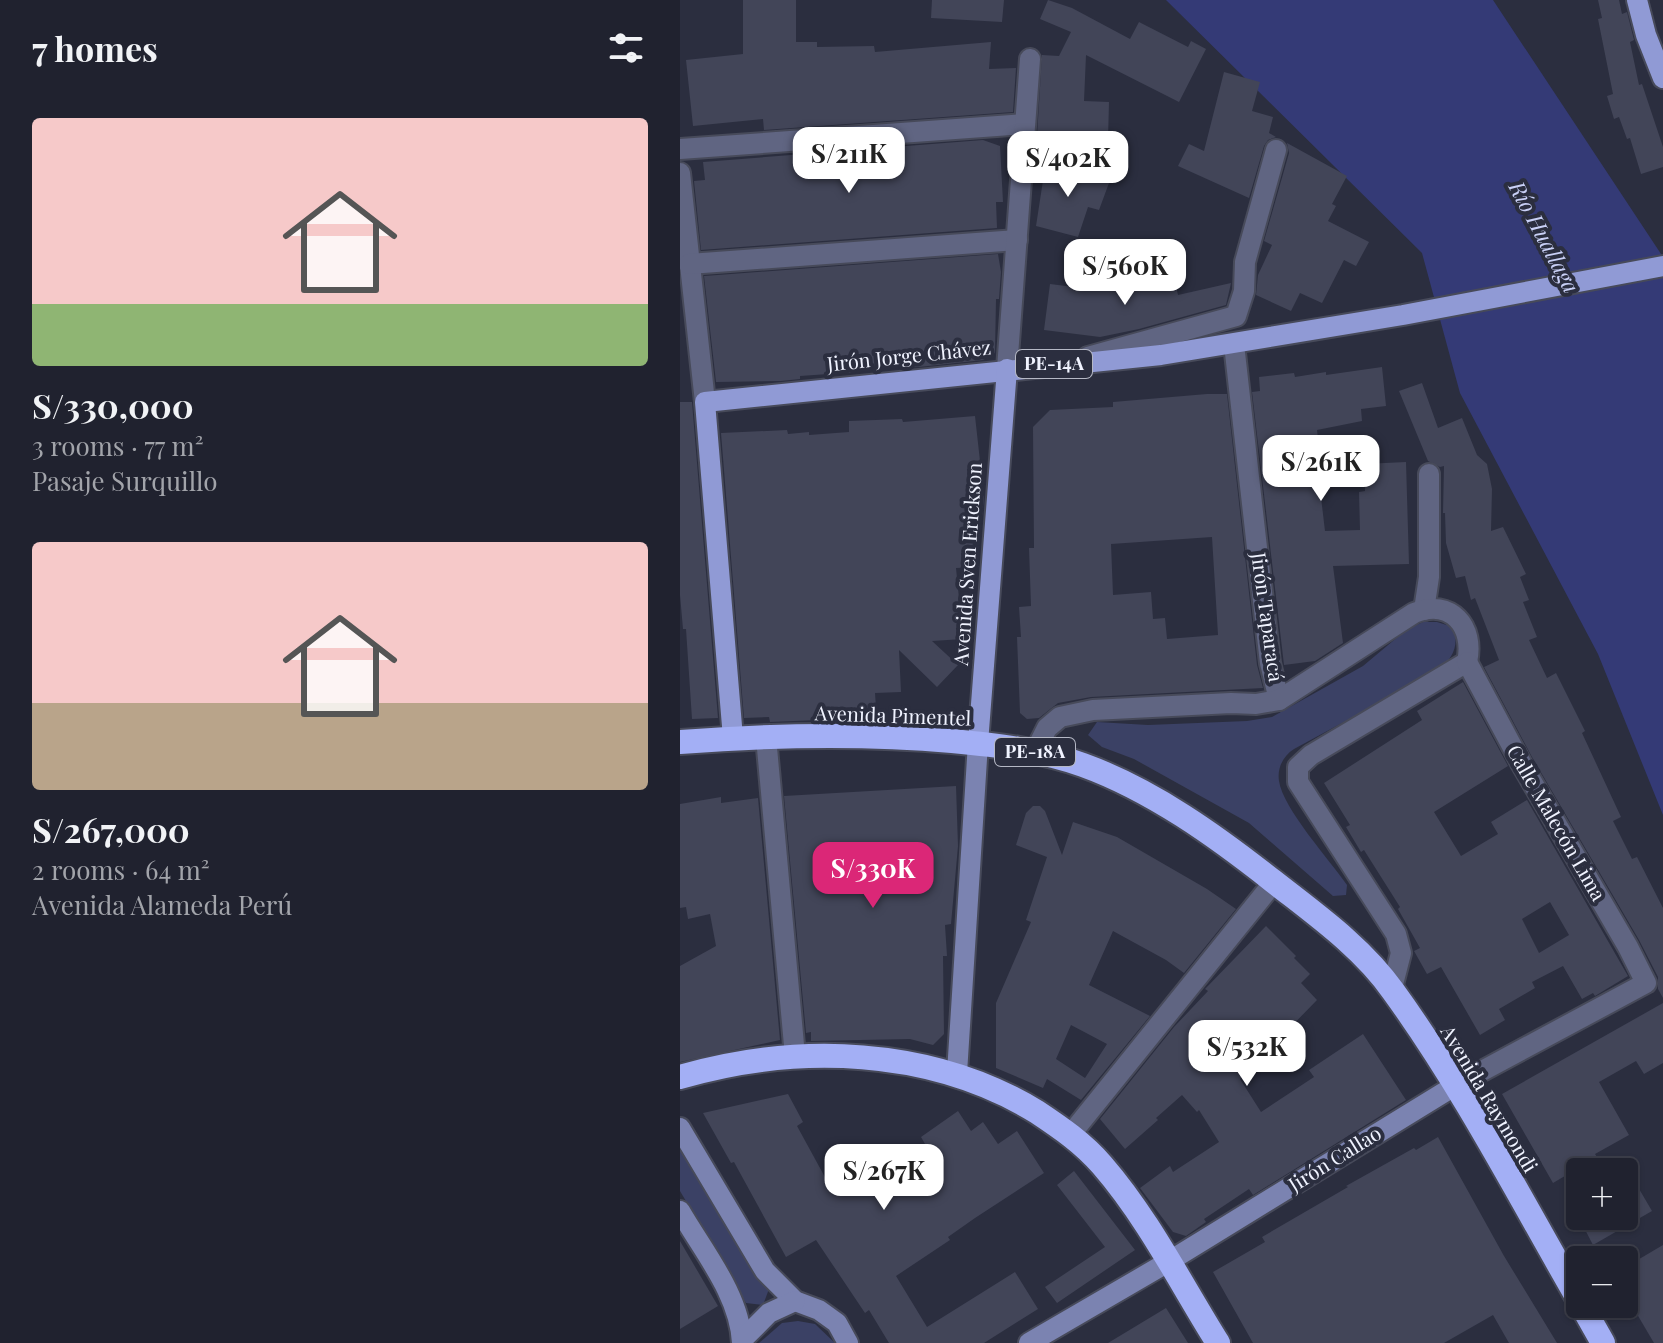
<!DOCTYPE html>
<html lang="en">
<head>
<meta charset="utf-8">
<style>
	body { margin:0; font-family:"Playfair Display",serif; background:#2d2f3b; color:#f1f3f6; height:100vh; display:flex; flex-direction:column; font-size:30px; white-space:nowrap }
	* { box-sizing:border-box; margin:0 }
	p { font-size:26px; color:#a2a4aa }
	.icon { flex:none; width:44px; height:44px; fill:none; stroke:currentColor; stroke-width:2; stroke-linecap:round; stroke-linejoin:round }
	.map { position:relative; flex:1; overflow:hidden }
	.drawer { display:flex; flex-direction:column; background:#20222f; width:680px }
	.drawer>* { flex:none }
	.tools { position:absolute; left:886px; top:1158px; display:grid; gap:16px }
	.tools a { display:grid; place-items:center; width:72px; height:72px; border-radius:8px; background:#20222f; box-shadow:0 2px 6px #0004,0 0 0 2px #3d3f4b; font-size:40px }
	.price { position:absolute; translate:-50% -68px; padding:0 18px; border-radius:16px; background:#fff; color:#222; font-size:26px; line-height:52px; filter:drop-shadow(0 2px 4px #0008) }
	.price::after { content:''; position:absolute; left:50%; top:48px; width:24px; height:18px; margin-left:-12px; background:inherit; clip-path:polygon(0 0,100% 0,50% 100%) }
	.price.on { background:#db2777; color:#fff }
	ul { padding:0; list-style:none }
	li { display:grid; align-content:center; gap:16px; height:424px; padding:0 32px }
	li span { display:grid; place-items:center; height:248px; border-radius:8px; color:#555 }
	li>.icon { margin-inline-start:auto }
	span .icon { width:144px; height:144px; fill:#fffc; stroke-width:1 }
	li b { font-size:34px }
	h2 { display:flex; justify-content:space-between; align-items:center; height:96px; padding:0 32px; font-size:34px }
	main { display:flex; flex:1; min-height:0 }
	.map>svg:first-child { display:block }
</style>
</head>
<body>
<main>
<section class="drawer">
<h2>7 homes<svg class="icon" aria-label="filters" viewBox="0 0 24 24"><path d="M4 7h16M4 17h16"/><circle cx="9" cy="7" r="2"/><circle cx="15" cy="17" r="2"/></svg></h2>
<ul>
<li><span style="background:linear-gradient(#f6c9c9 75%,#8fb573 0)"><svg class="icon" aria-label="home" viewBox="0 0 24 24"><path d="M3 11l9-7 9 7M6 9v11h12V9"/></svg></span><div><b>S/330,000</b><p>3 rooms · 77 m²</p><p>Pasaje Surquillo</p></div></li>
<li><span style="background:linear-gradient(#f6c9c9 65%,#b9a48a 0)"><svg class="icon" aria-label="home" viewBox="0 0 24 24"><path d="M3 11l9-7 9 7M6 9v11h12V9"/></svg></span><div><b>S/267,000</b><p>2 rooms · 64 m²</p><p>Avenida Alameda Perú</p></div></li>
</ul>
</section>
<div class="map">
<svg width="983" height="1343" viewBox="0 0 983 1343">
	<rect width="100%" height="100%" fill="#2b2e3f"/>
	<g fill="#3b4165">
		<path d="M743 622H757L773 627C780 646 772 659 758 671L614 749C603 756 597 768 599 781 603 809 650 860 667 885L666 895 653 896 569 823 454 759 422 747 408 735 417 722 468 725 567 721 592 717 683 666 726 630Z"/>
		<path d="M0 1140 89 1289 83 1305 66 1303 0 1191Z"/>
		<path d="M118 1321 135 1324 155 1343H79L102 1323Z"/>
	</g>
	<path fill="#343a76" d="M486 0H813L983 257V815L918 654 780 393 742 253Z"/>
	<g fill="#424558" fill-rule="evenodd">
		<path d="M63 0H116V42H137V47L194 46 195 52 311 42 309 69 336 68 333 112 84 130 83 119 13 126 6 60 63 54Z"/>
		<path d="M252 0H324L322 22 251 18Z"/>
		<path d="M368 0 392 8 450 39 459 22 508 47 511 41 526 49 499 102 406 55 404 101 429 102 428 140 357 136 362 55 379 56 391 32 360 19Z"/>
		<path d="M918 0H939L942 14 947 12 954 40 950 42 959 85 962 84 983 147V167L961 174 950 138 947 139 939 117 934 119 927 96 933 94 918 19 922 18Z"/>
		<path d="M544 72 580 82 572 111 593 117 589 133 596 137 588 140 584 146 569 198 498 166 509 144 524 151Z"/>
		<path d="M303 140 320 146 323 202H316L317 228 21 250 14 181 25 180 23 162Z"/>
		<path d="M607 143 667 176 652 204 656 206 648 221 689 242 676 266 664 260 642 303 620 293 611 311 576 295 578 275 592 245 584 241 609 153Z"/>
		<path d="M366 161 429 183 419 210 408 207 398 237 356 226Z"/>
		<path d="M318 254 321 272 319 299H316L315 353 303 360 239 367 177 369V372L120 376V379L101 381 36 382 24 276Z"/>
		<path d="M494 277 498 295 551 283 546 305 459 329 420 337 364 330 370 284 426 291Z"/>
		<path d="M702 367 706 406 681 409 682 421 637 430 642 472H638L645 531 680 530 679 492 685 491 684 464 726 462 729 564 653 566 663 643 635 661 604 665 572 392 580 391 579 377 614 373 615 377 646 372V375Z"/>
		<path d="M742 383 758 428 782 418 797 455 807 464 812 489 811 531 823 527 846 574 840 577 849 600 843 602 857 637 849 640 867 678 876 673 905 731 902 733 941 817 933 821 952 859 957 857 983 908V998L978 989V977L959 940 852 757 804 667 819 660 795 598 791 600 785 576 776 578 766 543 765 513H763L764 466 760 467 748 461 719 391Z"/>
		<path d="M527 394H547L577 665 583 688 411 697 378 703 359 718 347 719 340 713 337 637H341L339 607 351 606 349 548H354L353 427 370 410 433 407V402ZM532 537 538 635 487 639 485 618 473 619 471 592 433 595 431 544Z"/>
		<path d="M0 402H12L38 718 12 719 6 629H3L0 595Z"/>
		<path d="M295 416 304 497 302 517H297L299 567 276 568 283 639 252 641 278 665 257 687 219 650 221 692 195 693 197 722 163 719 90 722 89 717 64 718 41 433 107 430 108 434 129 432V435L169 432V421L222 419 223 422Z"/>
		<path d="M783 682 828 766 754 812 781 856 818 834 811 822 847 800 948 976 915 996 913 993 902 999 883 966 852 982 855 988 819 1009 825 1020 800 1035 761 967 747 974 734 951 740 948 718 909 720 907 684 850 681 852 666 827 670 825 644 783 742 720 737 711ZM870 902 889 935 859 953 842 919Z"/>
		<path d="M276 786 278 846 271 924 265 925 267 956H263L264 1034 253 1045 230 1039 131 1041V1032L126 1033 104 796Z"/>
		<path d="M41 797V803L78 798 100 1040 0 1062V966L36 946 30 914 8 919 6 907 0 908V804Z"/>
		<path d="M353 806H360L365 811 382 855 393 822 437 837 527 889 556 909 504 973 486 960 433 931 409 985 470 1016 401 1100 367 1079 363 1088 316 1068V1003L351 922 346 920 367 857 336 845 346 813ZM391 1025 427 1044 405 1078 376 1059Z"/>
		<path d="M586 926 616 956 614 958 630 974 621 983 637 1000 560 1079 581 1112 634 1077 629 1070 683 1034 726 1100 573 1195 569 1189 524 1219 526 1222 506 1236 493 1232 460 1188 490 1166 493 1172 539 1142 519 1110 517 1112 502 1095 476 1118 478 1120 445 1149 420 1119 494 1027 528 991 525 989Z"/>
		<path d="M983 1003V1063L964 1074 956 1061 919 1082 949 1135 915 1154 917 1157 873 1183 822 1094Z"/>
		<path d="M108 1094 123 1122 117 1126 152 1190 185 1169 191 1178 245 1144 241 1137 278 1111 291 1131 303 1122 318 1144 337 1131 364 1173 295 1218 268 1237 270 1240 216 1276 247 1327 335 1272 358 1309 304 1343H209L189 1310 185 1313 136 1240 106 1257 54 1162 51 1163 23 1113Z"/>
		<path d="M758 1137 824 1256 877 1343H829L813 1315 764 1343H573L533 1272 585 1242 582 1237 668 1187 666 1186 734 1148 736 1150Z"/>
		<path d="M394 1171 455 1250 377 1303 365 1287 425 1247 377 1185Z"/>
		<path d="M955 1182 972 1211 913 1245 898 1216H944V1189Z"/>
		<path d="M0 1241 38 1306 0 1329Z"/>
		<path d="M983 1245V1343H974L944 1292V1268Z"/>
		<path d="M486 1308 508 1343H428Z"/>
	</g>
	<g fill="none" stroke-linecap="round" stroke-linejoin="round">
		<g stroke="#474a5a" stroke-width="24">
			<g id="street">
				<path d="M0 149 345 124"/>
				<path d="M0 173 25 402"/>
				<path d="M9 264 337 240"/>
				<path d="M554 344 590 663 599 700"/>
				<path d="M408 357 556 316 564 291 565 262 596 150"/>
				<path d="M327 369 350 59"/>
				<path d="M744 610 749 577V474"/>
				<path d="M86 737 115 1056"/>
				<path d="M355 752 367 728 380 717 413 710 551 703 576 704 599 700 734 613C771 598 795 627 787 662L631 755 618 767V782L716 934 721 953 712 988"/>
				<path d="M776 1085 966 983 948 947 841 763 787 662"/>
				<path d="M391 1134 594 882"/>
			</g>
		</g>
		<g stroke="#474a5a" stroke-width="24">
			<g id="secondary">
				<path d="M277 1073 298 743"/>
				<path d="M0 1128 85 1271 115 1301 139 1310 157 1323 168 1343"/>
				<path d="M0 1211C23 1251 60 1295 62 1343"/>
				<path d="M62 1340 89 1313 115 1301"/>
				<path d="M349 1343 488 1262 776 1085"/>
			</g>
		</g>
		<g stroke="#474a5a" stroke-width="24">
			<g id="primary">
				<path d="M957 0 966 35 983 78"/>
				<path d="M53 738 25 402 481 355 723 315 983 266"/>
				<path d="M298 743 327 369"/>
			</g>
		</g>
		<g stroke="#474a5a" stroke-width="28">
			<g id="highway">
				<path d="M0 742C91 735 182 733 272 741 315 745 362 750 403 765 472 790 536 836 593 881 635 914 682 947 713 991 784 1089 840 1198 900 1302"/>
				<path d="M0 1077C117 1043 251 1047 357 1112 381 1128 403 1143 422 1165 468 1218 501 1284 538 1343"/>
				<path d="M901 1304 923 1343"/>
			</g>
		</g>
		<use href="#street" stroke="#606582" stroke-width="20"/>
		<use href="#secondary" stroke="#7b83b1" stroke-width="20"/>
		<use href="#primary" stroke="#909ad5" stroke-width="20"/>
		<use href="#highway" stroke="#a3aff5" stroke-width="24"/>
	</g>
	<g text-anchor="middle" stroke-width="8" stroke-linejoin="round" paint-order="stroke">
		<g fill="#2b2e3f" stroke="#b5b8c5" stroke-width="2">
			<rect x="336" y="350" width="76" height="28" rx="6"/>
			<rect x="315" y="738" width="80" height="28" rx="6"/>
		</g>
		<g font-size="18" font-weight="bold" fill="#f0f3ff">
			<text x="374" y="370">PE-14A</text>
			<text x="355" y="758">PE-18A</text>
		</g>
		<g font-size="20" fill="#f0f3ff" stroke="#2b2e3f">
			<text transform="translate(229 356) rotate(-6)" y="7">Jirón Jorge Chávez</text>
			<text transform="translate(288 564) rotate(-86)" y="7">Avenida Sven Erickson</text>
			<text transform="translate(587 617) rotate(82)" y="7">Jirón Taparacá</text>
			<text transform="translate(213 716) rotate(2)" y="7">Avenida Pimentel</text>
			<text transform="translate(876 823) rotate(60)" y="7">Calle Malecón Lima</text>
			<text transform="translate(809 1099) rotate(59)" y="7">Avenida Raymondi</text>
			<text transform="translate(655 1159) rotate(-32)" y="7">Jirón Callao</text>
		</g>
		<g font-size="22" font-style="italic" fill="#c9d0f6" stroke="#2b2e3f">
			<text transform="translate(864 237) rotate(62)" y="8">Río Huallaga</text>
		</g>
	</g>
</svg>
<div class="tools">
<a>+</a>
<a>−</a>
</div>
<b class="price" style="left:169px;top:195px">S/211K</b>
<b class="price" style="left:388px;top:199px">S/402K</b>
<b class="price" style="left:445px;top:307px">S/560K</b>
<b class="price" style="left:641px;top:503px">S/261K</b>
<b class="price on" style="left:193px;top:910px">S/330K</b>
<b class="price" style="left:567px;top:1088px">S/532K</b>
<b class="price" style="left:204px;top:1212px">S/267K</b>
</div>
</main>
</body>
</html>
